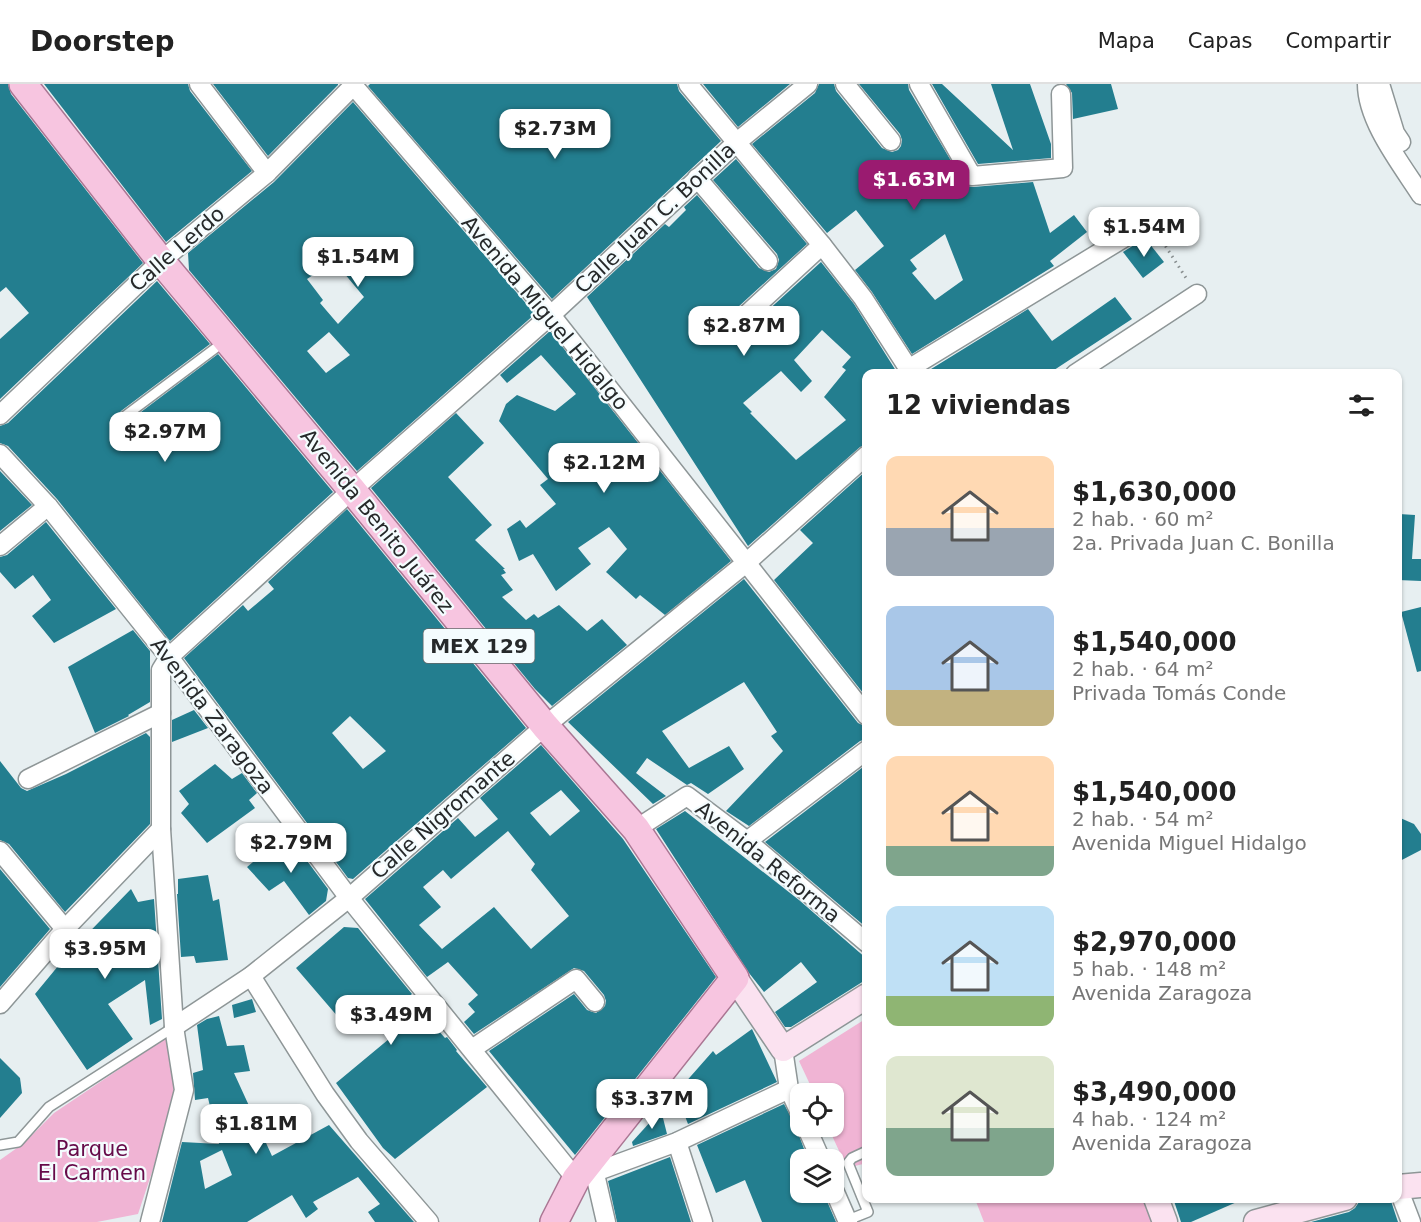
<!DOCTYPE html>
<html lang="es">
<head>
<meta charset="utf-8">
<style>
	body { margin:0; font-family:"DejaVu Sans",sans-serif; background:#f6f6f6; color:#222; height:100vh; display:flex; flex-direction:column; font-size:22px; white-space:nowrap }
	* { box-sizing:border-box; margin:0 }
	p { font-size:20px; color:#767676 }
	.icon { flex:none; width:33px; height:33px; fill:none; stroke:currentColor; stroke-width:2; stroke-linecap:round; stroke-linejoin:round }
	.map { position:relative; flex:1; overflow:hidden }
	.panel { position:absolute; left:862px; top:285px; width:540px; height:834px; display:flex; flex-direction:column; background:#fff; border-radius:12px; box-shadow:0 2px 4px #0004 }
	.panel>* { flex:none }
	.fabs { position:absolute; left:790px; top:999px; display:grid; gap:12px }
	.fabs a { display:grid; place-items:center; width:54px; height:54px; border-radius:12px; background:#fff; box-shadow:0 2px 4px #0004; font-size:30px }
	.price { position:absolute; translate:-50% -51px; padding:0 14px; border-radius:12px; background:#fff; color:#222; font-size:20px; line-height:39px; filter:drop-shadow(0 2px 3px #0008) }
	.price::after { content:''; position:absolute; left:50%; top:36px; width:18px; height:14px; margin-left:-9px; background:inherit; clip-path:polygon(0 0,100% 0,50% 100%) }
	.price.active { background:#9a1b70; color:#fff }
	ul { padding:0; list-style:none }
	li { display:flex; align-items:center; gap:18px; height:150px; padding:0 24px }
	li span { display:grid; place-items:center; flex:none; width:168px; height:120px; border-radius:12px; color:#555 }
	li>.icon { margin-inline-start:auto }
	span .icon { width:72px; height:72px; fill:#fffc; stroke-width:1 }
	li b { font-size:26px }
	h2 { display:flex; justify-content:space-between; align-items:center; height:72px; padding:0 24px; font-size:26px }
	header { display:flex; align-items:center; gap:36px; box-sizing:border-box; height:84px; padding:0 30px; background:#fff; border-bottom:2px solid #e0e0e0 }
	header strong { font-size:28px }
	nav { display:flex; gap:33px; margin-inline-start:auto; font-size:21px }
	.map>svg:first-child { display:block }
</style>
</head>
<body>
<header>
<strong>Doorstep</strong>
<nav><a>Mapa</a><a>Capas</a><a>Compartir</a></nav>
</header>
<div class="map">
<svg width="1421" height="1138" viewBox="0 0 1421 1138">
	<rect width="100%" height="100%" fill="#e7eff1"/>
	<g fill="#f0b4d4">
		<path d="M867 934V1079L847 1084 828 1043 834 1042V1010L814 1009 799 977Z"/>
		<path d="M173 949 176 1003 162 1058 138 1130 97 1138H0V1076L24 1059 54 1029Z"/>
		<path d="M975 1115H1150L1159 1138H984Z"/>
	</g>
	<g fill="#237e8f" fill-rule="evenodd">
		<path d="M0 0H8L11 10 143 179 0 315V255L29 229 6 203 0 208Z"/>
		<path d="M44 0H188L190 7 252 87 166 158Z"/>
		<path d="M213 0H338V1L268 72Z"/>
		<path d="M370 0H677L679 7 721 57 552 215 368 2Z"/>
		<path d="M703 0H790L738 43Z"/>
		<path d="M819 0H834L836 7 882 64 892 68 898 66 901 62 902 56 900 50 859 0H908L909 6 966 102 973 103 1033 98 1050 149 1074 131 1087 148 1050 177 1054 182 912 270 872 208 855 186 884 162 856 126 827 149 752 60 815 9ZM945 150 963 196 935 216 912 189 917 185 910 176Z"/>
		<path d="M932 0H942L1013 66 991 0H1030L1051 60V74L978 80Z"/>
		<path d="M1066 0H1111L1118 25 1073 35 1072 9Z"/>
		<path d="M353 18 535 230 357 387 189 186 188 169 274 98ZM334 177 364 213 338 240 320 219 323 216 307 195ZM329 248 350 271 326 289 307 267Z"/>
		<path d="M736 75 807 160 725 235 722 240 724 250 730 254 741 251 821 178 854 220 898 290H867V360L860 363 748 462 587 213 665 140 669 143 686 126 684 123 697 111 759 184 769 188 776 185 779 176 777 170 713 96ZM822 246 851 273 842 283 846 286 824 313 846 336 796 376 750 329 752 328 743 319 781 287 801 308 812 297 794 276Z"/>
		<path d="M1145 154 1164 178 1143 194 1123 168Z"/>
		<path d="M157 197 210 260 121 327 118 332 120 336 125 339 129 337 218 270 333 408 170 557 57 415 8 362 0 359V342L8 339Z"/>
		<path d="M1115 213 1132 235 1048 290H923L1028 225 1052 257Z"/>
		<path d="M550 247 731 477 665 531 640 511 636 515 606 488 627 465 609 443 578 464 591 480 556 507 533 470 519 477 507 445 520 436 526 444 556 420 540 401 548 395 499 337 506 320 517 311 555 327 576 310 541 271 507 299 500 291Z"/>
		<path d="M456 329 484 359 448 393 492 441 475 456 505 485H503L506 489 501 491 513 506 502 513 526 536 534 530 538 534 559 521 587 547 602 535 627 561 552 622 535 605 371 404Z"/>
		<path d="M867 386V614L774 496 813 459 800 446Z"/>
		<path d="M0 387 32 421 0 447Z"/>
		<path d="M347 425 526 644 353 795 348 794 184 574 243 521 248 527 274 505 268 498ZM350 632 386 667 363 685 332 649Z"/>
		<path d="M1399 430 1415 431 1412 475H1421V497L1398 496Z"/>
		<path d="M46 438 116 525 54 559 32 532 51 516 33 491 15 505 0 488V473L7 471Z"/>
		<path d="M744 495 858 639 867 643V655L860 657 749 742 726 727 783 667 771 652 777 648 744 598 662 647 689 684 729 662 744 685 708 710 691 699 687 701 647 674 636 689 666 712 653 720 568 638Z"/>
		<path d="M1421 523V587L1417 588 1401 528Z"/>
		<path d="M133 546 150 567V618L128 631 129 632 95 649 68 583Z"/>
		<path d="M194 626 208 644 172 658V636Z"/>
		<path d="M146 649 150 653V740L65 828 9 760 0 756V677L21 704 27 707 66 690Z"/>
		<path d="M541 661 623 755 716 893 575 1071 489 967 574 910 587 926 596 929 605 922 606 917 604 911 584 887 574 884 474 950 464 938 475 928 468 920 478 911 448 878 427 893 365 815 458 734 475 753 498 735 480 714ZM561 706 580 727 550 752 530 729ZM508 747 535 780 531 786 569 832 531 865 494 823 442 865 419 841 441 823 423 803 443 786 451 795Z"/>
		<path d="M215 680 232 695 242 689 257 709 249 716 255 724 207 759 181 729 189 720 179 707Z"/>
		<path d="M867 680V844L765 758Z"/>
		<path d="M685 727 799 816 867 875V895L791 943H785L775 928 817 898 801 878 764 908 749 889 656 745Z"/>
		<path d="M1398 733 1414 740 1421 750V766L1398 778Z"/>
		<path d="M287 750 328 805 326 817 309 831 284 797 269 807 247 783Z"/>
		<path d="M0 785 50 845 0 903Z"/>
		<path d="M208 791 213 817 219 815 228 876 196 879 194 872 181 873 177 810H178V795Z"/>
		<path d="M131 805 138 818 154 815 162 935 150 941 145 896 108 920 133 955 87 986 35 910 68 870Z"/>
		<path d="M344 843 358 844 412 910 408 913 445 954 447 953 457 966 456 967 487 1003 395 1075 383 1064 336 999 395 950 370 921 345 941 296 884Z"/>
		<path d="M252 915 256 928 234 934 232 921Z"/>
		<path d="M219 932 227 962 244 961 250 987 234 989 272 1072 329 1041 414 1138H375L368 1128 380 1120 358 1093 313 1118 318 1125 306 1134 292 1111 247 1138H162L182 1058 219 1060 208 1014 195 1016 193 989 203 986 197 941 207 935ZM222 1066 232 1091 205 1105 200 1077Z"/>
		<path d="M752 945 777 998 688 1040 676 1009 713 967 716 971Z"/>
		<path d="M0 974 20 994 22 1009 0 1034Z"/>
		<path d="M784 1020 795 1040 808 1076H801V1108H823L836 1138H762L745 1096 716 1109 697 1061Z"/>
		<path d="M661 1026 667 1050 633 1062 632 1058Z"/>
		<path d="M670 1073 691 1138H617L608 1097Z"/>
		<path d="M1173 1114H1246L1191 1138H1181Z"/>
		<path d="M1372 1114H1390L1398 1138H1311L1349 1128 1355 1124 1359 1118Z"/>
	</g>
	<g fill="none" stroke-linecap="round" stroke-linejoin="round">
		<g stroke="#8e9697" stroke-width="12">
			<g id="service">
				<path d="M125 332 225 257"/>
				<path d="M0 1061 18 1058 49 1023 174 943"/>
				<path d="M848 1136 868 1128 848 1079 852 1074 867 1067"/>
			</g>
		</g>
		<g stroke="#8e9697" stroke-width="21">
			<g id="minor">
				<path d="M199 0 267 89"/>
				<path d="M352 0 551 231 867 632"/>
				<path d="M688 0 822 161 863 214 912 290"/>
				<path d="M845 0 891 57"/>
				<path d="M919 0 972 92 1063 84 1061 10"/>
				<path d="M1367 0C1367 37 1401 80 1421 111"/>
				<path d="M1380 0 1395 49 1401 58"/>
				<path d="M697 94 768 177"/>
				<path d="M733 243 822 161"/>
				<path d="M910 284 1150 138"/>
				<path d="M1075 290 1197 210"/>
				<path d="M0 331 161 177 267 89 355 0"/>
				<path d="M0 370 48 422 169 573 349 814 576 1095 677 1058 789 1005"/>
				<path d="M0 462 48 422"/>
				<path d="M28 695 161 629"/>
				<path d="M636 745 687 712 747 757 867 859"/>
				<path d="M747 757 867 666"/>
				<path d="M0 767 65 845"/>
				<path d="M251 892 325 1010 359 1057 429 1138"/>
				<path d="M0 920 65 845 161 745"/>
				<path d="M174 943 251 892 349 814 545 642 746 479 867 371"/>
				<path d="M472 965 576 895 595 918"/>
				<path d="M783 965 789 1005 801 1031"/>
				<path d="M806 1042 821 1076"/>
				<path d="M677 1058 703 1138"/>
				<path d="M592 1077 606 1138"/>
				<path d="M1398 1104 1411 1138"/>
				<path d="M834 1106 848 1138"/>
				<path d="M150 1138 184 1006 174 943 161 745V586L169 573 352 406 551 231 737 58 808 0"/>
			</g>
		</g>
		<g stroke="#8e9697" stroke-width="27">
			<g id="secondary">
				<path d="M735 894 783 965 867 912"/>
				<path d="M1398 1103 1421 1101"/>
				<path d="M1156 1114 1165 1138"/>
				<path d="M1256 1138 1345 1114"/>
			</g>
		</g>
		<g stroke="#aa7693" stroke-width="30">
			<path id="primary" d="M23 0 161 177 352 406 545 642 636 745 735 894 576 1095 554 1138"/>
		</g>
		<path stroke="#898f90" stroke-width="3" stroke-dasharray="1.5 4.5" stroke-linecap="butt" d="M1159 152 1188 197"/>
		<use href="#service" stroke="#fff" stroke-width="9"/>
		<use href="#minor" stroke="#fff" stroke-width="18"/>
		<use href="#secondary" stroke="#fbe2f0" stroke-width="24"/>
		<use href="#primary" stroke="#f7c5e0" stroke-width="27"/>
	</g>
	<g text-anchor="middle" stroke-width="4.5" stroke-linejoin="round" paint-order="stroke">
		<rect fill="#f4fcfe" stroke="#64686a" stroke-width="1.5" x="423.5" y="545" width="111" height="34" rx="4.5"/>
		<g font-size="20" font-weight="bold" fill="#26292a">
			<text x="479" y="569">MEX 129</text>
		</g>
		<g font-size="21" fill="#26292a" stroke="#f4fcfe">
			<text transform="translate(655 134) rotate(-43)" y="7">Calle Juan C. Bonilla</text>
			<text transform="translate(177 165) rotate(-41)" y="7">Calle Lerdo</text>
			<text transform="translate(545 229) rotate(50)" y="7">Avenida Miguel Hidalgo</text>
			<text transform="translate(377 437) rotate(51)" y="7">Avenida Benito Juárez</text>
			<text transform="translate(212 632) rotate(53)" y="7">Avenida Zaragoza</text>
			<text transform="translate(443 731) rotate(-41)" y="7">Calle Nigromante</text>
			<text transform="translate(768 778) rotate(39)" y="7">Avenida Reforma</text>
		</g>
		<g font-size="21" fill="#660a49" stroke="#f4fcfe">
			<text x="92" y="1072">Parque<tspan x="92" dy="24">El Carmen</tspan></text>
		</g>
	</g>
</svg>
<div class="fabs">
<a><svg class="icon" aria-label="locate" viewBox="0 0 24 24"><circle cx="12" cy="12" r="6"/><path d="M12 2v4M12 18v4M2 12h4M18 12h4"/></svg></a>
<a><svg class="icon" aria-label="layers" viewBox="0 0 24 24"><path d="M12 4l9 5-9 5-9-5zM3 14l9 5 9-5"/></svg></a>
</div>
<b class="price" style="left:555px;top:76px">$2.73M</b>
<b class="price active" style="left:914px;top:127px">$1.63M</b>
<b class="price" style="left:1144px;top:174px">$1.54M</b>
<b class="price" style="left:358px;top:204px">$1.54M</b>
<b class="price" style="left:744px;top:273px">$2.87M</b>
<b class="price" style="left:165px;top:379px">$2.97M</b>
<b class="price" style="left:604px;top:410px">$2.12M</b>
<b class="price" style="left:291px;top:790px">$2.79M</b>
<b class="price" style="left:105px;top:896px">$3.95M</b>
<b class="price" style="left:391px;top:962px">$3.49M</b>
<b class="price" style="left:652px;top:1046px">$3.37M</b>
<b class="price" style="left:256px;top:1071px">$1.81M</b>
<section class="panel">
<h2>12 viviendas<svg class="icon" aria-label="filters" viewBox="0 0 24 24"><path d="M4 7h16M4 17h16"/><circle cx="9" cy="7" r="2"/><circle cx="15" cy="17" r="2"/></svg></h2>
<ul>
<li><span style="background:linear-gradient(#ffd9b3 60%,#9aa5b1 0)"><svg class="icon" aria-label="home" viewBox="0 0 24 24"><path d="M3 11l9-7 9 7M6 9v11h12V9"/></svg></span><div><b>$1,630,000</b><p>2 hab. · 60 m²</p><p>2a. Privada Juan C. Bonilla</p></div></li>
<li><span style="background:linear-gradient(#a9c7e8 70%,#c2b280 0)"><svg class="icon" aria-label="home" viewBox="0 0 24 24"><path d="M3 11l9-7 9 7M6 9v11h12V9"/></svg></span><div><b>$1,540,000</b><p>2 hab. · 64 m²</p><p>Privada Tomás Conde</p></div></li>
<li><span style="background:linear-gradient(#ffd9b3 75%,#7fa58c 0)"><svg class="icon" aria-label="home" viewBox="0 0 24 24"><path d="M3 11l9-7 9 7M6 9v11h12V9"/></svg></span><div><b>$1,540,000</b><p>2 hab. · 54 m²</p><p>Avenida Miguel Hidalgo</p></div></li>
<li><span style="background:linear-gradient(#bfe0f5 75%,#8fb573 0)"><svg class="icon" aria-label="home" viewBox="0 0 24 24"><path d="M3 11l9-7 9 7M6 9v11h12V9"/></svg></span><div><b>$2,970,000</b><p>5 hab. · 148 m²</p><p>Avenida Zaragoza</p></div></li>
<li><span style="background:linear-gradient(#dfe7d0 60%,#7fa58c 0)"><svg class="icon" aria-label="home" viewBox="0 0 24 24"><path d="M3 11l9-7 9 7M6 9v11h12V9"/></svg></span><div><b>$3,490,000</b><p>4 hab. · 124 m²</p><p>Avenida Zaragoza</p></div></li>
</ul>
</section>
</div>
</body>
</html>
